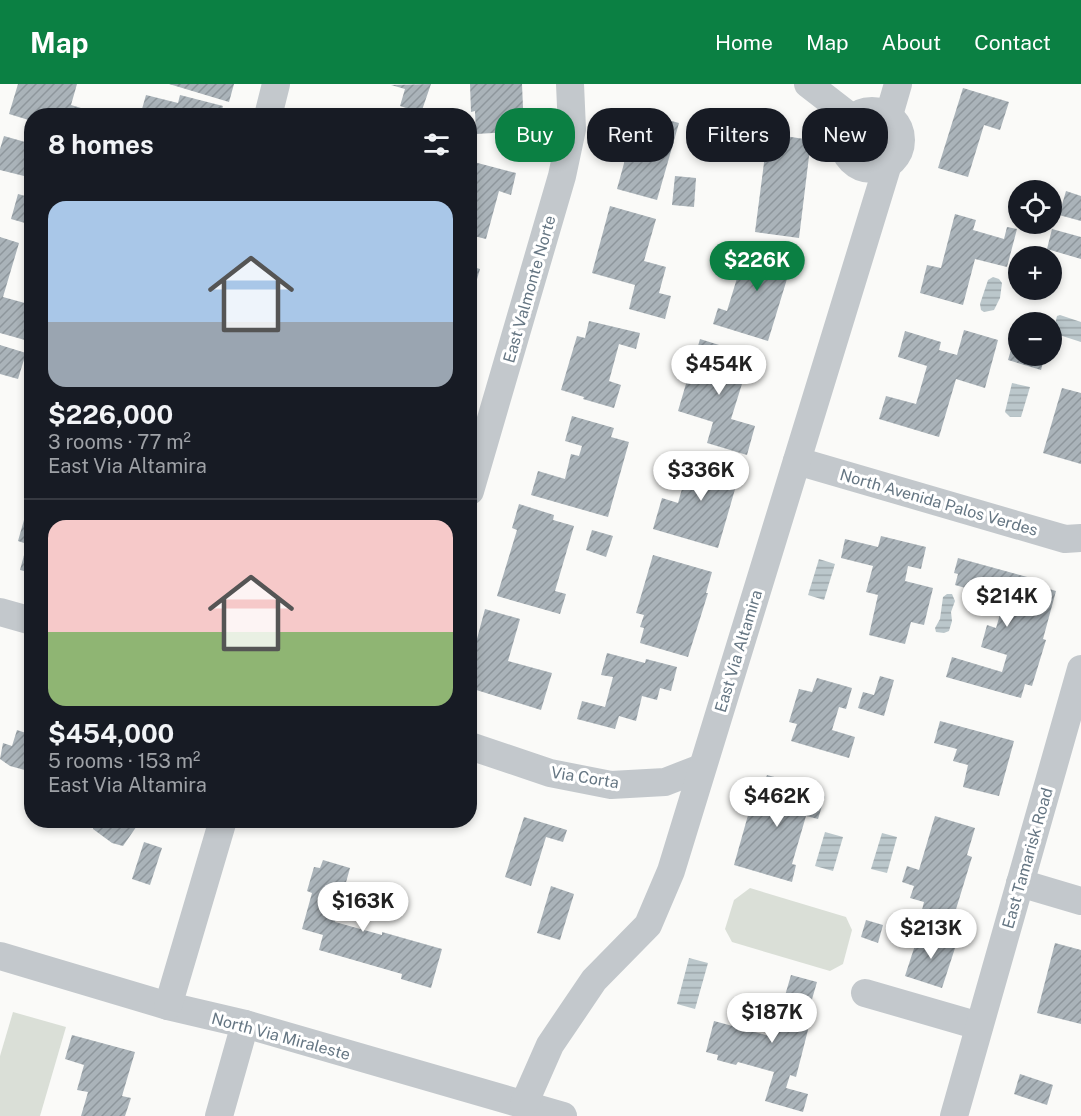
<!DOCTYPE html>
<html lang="en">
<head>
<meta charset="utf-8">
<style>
	body { margin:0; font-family:"Public Sans",sans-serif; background:#20242c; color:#f1f3f6; height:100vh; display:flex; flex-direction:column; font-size:22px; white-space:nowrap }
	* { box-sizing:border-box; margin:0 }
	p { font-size:20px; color:#9ea1a6 }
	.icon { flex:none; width:33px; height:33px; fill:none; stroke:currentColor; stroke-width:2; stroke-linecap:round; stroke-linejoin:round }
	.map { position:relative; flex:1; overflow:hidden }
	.panel { position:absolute; left:24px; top:24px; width:453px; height:720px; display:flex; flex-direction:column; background:#171b24; border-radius:24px; box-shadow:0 3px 9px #0003 }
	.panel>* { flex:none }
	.guide { position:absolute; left:495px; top:24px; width:495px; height:54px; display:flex; gap:12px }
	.tools { position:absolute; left:1008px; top:96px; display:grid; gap:12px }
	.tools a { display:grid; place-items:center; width:54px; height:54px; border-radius:50%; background:#171b24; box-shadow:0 3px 9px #0003; font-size:30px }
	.price { position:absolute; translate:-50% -51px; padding:0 14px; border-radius:21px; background:#fff; color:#222; font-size:20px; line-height:39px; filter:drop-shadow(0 2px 3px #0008) }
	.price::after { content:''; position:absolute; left:50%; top:36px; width:18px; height:14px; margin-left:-9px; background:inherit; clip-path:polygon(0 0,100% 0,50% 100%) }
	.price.current { background:#0b8043; color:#fff }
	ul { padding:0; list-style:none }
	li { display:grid; align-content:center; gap:12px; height:318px; padding:0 24px }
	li+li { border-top:2px solid #363941 }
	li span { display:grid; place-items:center; height:186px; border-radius:18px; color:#555 }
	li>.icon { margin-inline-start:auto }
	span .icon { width:108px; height:108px; fill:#fffc; stroke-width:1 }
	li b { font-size:26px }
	h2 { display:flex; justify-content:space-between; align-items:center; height:72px; padding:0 24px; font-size:26px }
	.pill { padding:0 21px; border-radius:24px; background:#171b24; box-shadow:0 3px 9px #0003; font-size:21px; line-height:54px }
	.pill.current { background:#0b8043; color:#fff }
	header { display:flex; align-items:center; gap:36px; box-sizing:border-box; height:84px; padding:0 30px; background:#0b8043; color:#fff }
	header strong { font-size:28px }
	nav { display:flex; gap:33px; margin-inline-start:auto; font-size:21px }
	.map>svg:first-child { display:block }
</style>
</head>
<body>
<header>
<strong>Map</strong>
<nav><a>Home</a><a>Map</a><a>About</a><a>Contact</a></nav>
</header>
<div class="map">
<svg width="1081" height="1032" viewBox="0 0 1081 1032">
	<defs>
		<pattern id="water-rules" width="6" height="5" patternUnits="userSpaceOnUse" patternTransform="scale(1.5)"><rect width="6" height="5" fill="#bbc7cb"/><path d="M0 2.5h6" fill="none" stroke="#9ca6aa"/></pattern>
		<pattern id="building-hatch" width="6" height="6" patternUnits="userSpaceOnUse" patternTransform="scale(1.5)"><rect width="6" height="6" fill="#aab3b9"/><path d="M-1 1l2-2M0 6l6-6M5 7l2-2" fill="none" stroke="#8e969c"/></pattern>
	</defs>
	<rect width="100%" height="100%" fill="#fafaf8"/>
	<g fill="#dadfd7">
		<path d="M750 804 846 833 852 846 843 880 830 887 732 858 725 845 734 816Z"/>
		<path d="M13 928 66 943 40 1032H0V972Z"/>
	</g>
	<g fill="url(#water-rules)">
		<path d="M993 193 999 195 1002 199 1000 214 994 226 984 228 981 226 980 220 988 196Z"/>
		<path d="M1060 231 1081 238V258L1053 249 1057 232Z"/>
		<path d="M1012 299 1030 303 1021 333H1010L1005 328Z"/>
		<path d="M819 475 835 480 824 516 808 511Z"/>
		<path d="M947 510H952L955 517 951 528 952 537 949 547 944 549 936 548 935 544 940 535 943 513Z"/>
		<path d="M825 748 843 753 833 787 815 782Z"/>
		<path d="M882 749 897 753 887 789 871 785Z"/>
		<path d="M689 874 708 879 695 925 677 920Z"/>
	</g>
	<g fill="url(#building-hatch)">
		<path d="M18 0H77L71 21 91 27 89 32H32V37L9 30Z"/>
		<path d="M169 0H234L229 18Z"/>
		<path d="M431 0 421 29 400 22 405 5 391 1Z"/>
		<path d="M470 0H522L524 47 476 50 475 27 471 28Z"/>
		<path d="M963 4 1009 18 1000 46 984 41 968 93 938 84Z"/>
		<path d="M146 11 178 19 180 11 223 22 220 32H140Z"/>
		<path d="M638 28 679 39 657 116 617 105Z"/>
		<path d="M742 30 770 36 765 61 737 55Z"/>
		<path d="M778 51 811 56 799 154 755 148 765 71 776 73Z"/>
		<path d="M4 52 32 60V94L0 86V65Z"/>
		<path d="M470 77 516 89 511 111 499 107 486 155 470 151Z"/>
		<path d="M675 92 696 94 694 123 672 121Z"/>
		<path d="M31 106 32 141 11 135 18 110 29 113Z"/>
		<path d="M1066 107 1081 112V137L1059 131Z"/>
		<path d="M610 122 656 135 644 177 666 183 659 209 671 212 665 235 629 225 635 201 592 189Z"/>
		<path d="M955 130 976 136 973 146 1004 155 1007 143 1017 145 1007 183 975 175 963 221 920 209 927 181 941 184Z"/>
		<path d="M1052 145 1081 153V175L1047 165Z"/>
		<path d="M0 153 19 159 3 213 32 221 28 238 32 239V258L0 249Z"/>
		<path d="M748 158 794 172 768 257 713 240 718 224 727 227Z"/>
		<path d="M470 182 480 185 470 219Z"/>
		<path d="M589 237 640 249 636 265 619 260 609 297 621 301 614 324 583 315 584 313 561 306 577 252 585 254Z"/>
		<path d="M964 246 998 256 985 304 956 295 939 353 879 335 886 312 916 320 927 282 898 273 905 247 941 258 939 266 957 271Z"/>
		<path d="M1015 252 1018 254V272H1045L1041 286 1008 276Z"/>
		<path d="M700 255 751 271 731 335 755 342 747 371 707 359 713 338 678 327 688 293 702 298 707 280 694 276Z"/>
		<path d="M0 261 26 269 18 295 0 290Z"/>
		<path d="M1062 304 1081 309V380L1043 369Z"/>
		<path d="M572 332 614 344 611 353 629 358 608 433 531 411 538 387 565 395 571 370 579 372 582 362 565 357Z"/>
		<path d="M700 368 742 381 718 464 653 445 662 414 678 419 687 387 694 389Z"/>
		<path d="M519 420 554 431 553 436 574 442 555 507 566 510 560 530 497 512 517 446 512 444Z"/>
		<path d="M28 422 32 423V489L20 486 27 460 18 457Z"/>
		<path d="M592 446 613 452 606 473 586 466Z"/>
		<path d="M881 452 926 463 921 485 908 482 905 497 933 504 924 541 911 538 905 560 869 551 878 511 866 508 873 482 841 474 845 455 878 463Z"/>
		<path d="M653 471 712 488 706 509H708L688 573 640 559 644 544 640 543 644 531 636 529Z"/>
		<path d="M958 474 1031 494 1029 499 1056 507 1043 555 1046 556 1032 602 1025 600 1021 614 946 593 952 573 1002 588 1007 571 981 563 987 541 996 544 1006 510 1002 509 1001 514 955 501 958 490 954 489Z"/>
		<path d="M485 525 520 535 508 577 552 589 541 626 470 604V581Z"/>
		<path d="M607 569 645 579 646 575 677 583 671 607 660 604 657 616 642 612 636 637 619 632 615 645 577 635 582 617 605 623 613 593 601 591Z"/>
		<path d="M880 592 894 596 884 632 858 624 863 608 874 611Z"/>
		<path d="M817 594 852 604 846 625 839 623 832 646 855 653 849 674 791 657 797 640 789 638 799 605 812 608Z"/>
		<path d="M940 637 1014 657 999 712 963 703 968 681 953 677 957 665 934 659Z"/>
		<path d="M17 646 32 651V688L10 682 0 675 3 659 12 662Z"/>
		<path d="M767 691 800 700 799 704 825 712 818 735 806 732 792 780 796 781 792 798 734 781 752 717 758 719Z"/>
		<path d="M935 732 975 744 967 771 972 773 953 835 922 826 924 818 910 814 914 802 902 798 907 782 919 786Z"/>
		<path d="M524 733 567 746 563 758 546 753 531 802 505 793Z"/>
		<path d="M96 736H141L123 762 112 759 93 745Z"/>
		<path d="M144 758 162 764 150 801 132 795Z"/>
		<path d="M323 776 350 784 335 838 382 851V848L442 865 431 904 401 895 402 890 319 866 323 851 302 845 312 809 307 807 314 783 320 784Z"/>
		<path d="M551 802 574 810 560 856 537 849Z"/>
		<path d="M866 836 883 841 878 859 861 853Z"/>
		<path d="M919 849 956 861 942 904 905 892Z"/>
		<path d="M1055 859 1081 866V940L1037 929Z"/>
		<path d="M791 891 817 898 806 936 810 938 796 993 790 991 786 1004 808 1010 803 1028 765 1017 774 988 738 978 736 981 717 976 718 971 706 968 714 937 773 953Z"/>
		<path d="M72 951 135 968 122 1012 131 1014 125 1032H81L88 1008 77 1006 84 981 65 975Z"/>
		<path d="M1020 990 1053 1001 1047 1021 1014 1010Z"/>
	</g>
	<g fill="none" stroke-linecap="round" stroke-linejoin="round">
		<g stroke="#c3c8cc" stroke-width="28">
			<path d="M808 0 852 34"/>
			<circle cx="872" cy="56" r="29"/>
			<path d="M889 31 898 0"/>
			<path d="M268 32 276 0"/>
			<path d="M797 377 1065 455 1081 454"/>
			<path d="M470 407 562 92 572 45 570 0"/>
			<path d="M0 528 32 537"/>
			<path d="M470 662 550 689 611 701 665 698 701 684"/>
			<path d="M1020 799 1081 817"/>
			<path d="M0 872 168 922 245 940 563 1032"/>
			<path d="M865 909 979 942"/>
			<path d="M168 922 223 736"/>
			<path d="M524 1020 550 961 594 896 648 841 671 787 888 80"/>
			<path d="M219 1032 245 940"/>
			<path d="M954 1032 1081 585"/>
		</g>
	</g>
	<g text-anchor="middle" stroke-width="6" stroke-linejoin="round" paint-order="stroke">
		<g font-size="16" fill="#657683" stroke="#fff">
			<text transform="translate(529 205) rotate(-74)" y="6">East Valmonte Norte</text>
			<text transform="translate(939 418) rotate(16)" y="6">North Avenida Palos Verdes</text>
			<text transform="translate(738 567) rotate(-73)" y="6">East Via Altamira</text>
			<text transform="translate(585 693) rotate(9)" y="6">Via Corta</text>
			<text transform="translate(1027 774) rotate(-74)" y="6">East Tamarisk Road</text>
			<text transform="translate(281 952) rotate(15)" y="6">North Via Miraleste</text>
		</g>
	</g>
</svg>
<div class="tools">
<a><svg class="icon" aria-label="locate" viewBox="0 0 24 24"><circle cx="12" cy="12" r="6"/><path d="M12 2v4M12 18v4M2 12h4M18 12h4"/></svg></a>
<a>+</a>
<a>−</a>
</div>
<b class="price current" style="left:757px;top:208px">$226K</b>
<b class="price" style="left:719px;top:312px">$454K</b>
<b class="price" style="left:701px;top:418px">$336K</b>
<b class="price" style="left:1007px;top:544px">$214K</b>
<b class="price" style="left:777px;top:744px">$462K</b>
<b class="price" style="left:363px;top:849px">$163K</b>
<b class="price" style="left:931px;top:876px">$213K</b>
<b class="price" style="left:772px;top:960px">$187K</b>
<div class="guide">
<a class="pill current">Buy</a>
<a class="pill">Rent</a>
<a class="pill">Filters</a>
<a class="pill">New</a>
</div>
<section class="panel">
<h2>8 homes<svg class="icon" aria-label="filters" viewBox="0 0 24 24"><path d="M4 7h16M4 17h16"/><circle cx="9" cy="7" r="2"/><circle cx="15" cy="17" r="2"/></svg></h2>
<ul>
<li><span style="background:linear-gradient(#a9c7e8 65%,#9aa5b1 0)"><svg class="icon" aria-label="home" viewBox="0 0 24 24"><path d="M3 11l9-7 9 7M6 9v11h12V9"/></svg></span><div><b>$226,000</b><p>3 rooms · 77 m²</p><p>East Via Altamira</p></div></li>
<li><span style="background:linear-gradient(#f6c9c9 60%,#8fb573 0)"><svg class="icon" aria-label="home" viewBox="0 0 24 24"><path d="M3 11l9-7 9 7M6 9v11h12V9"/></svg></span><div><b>$454,000</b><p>5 rooms · 153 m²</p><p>East Via Altamira</p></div></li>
</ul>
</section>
</div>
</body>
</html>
